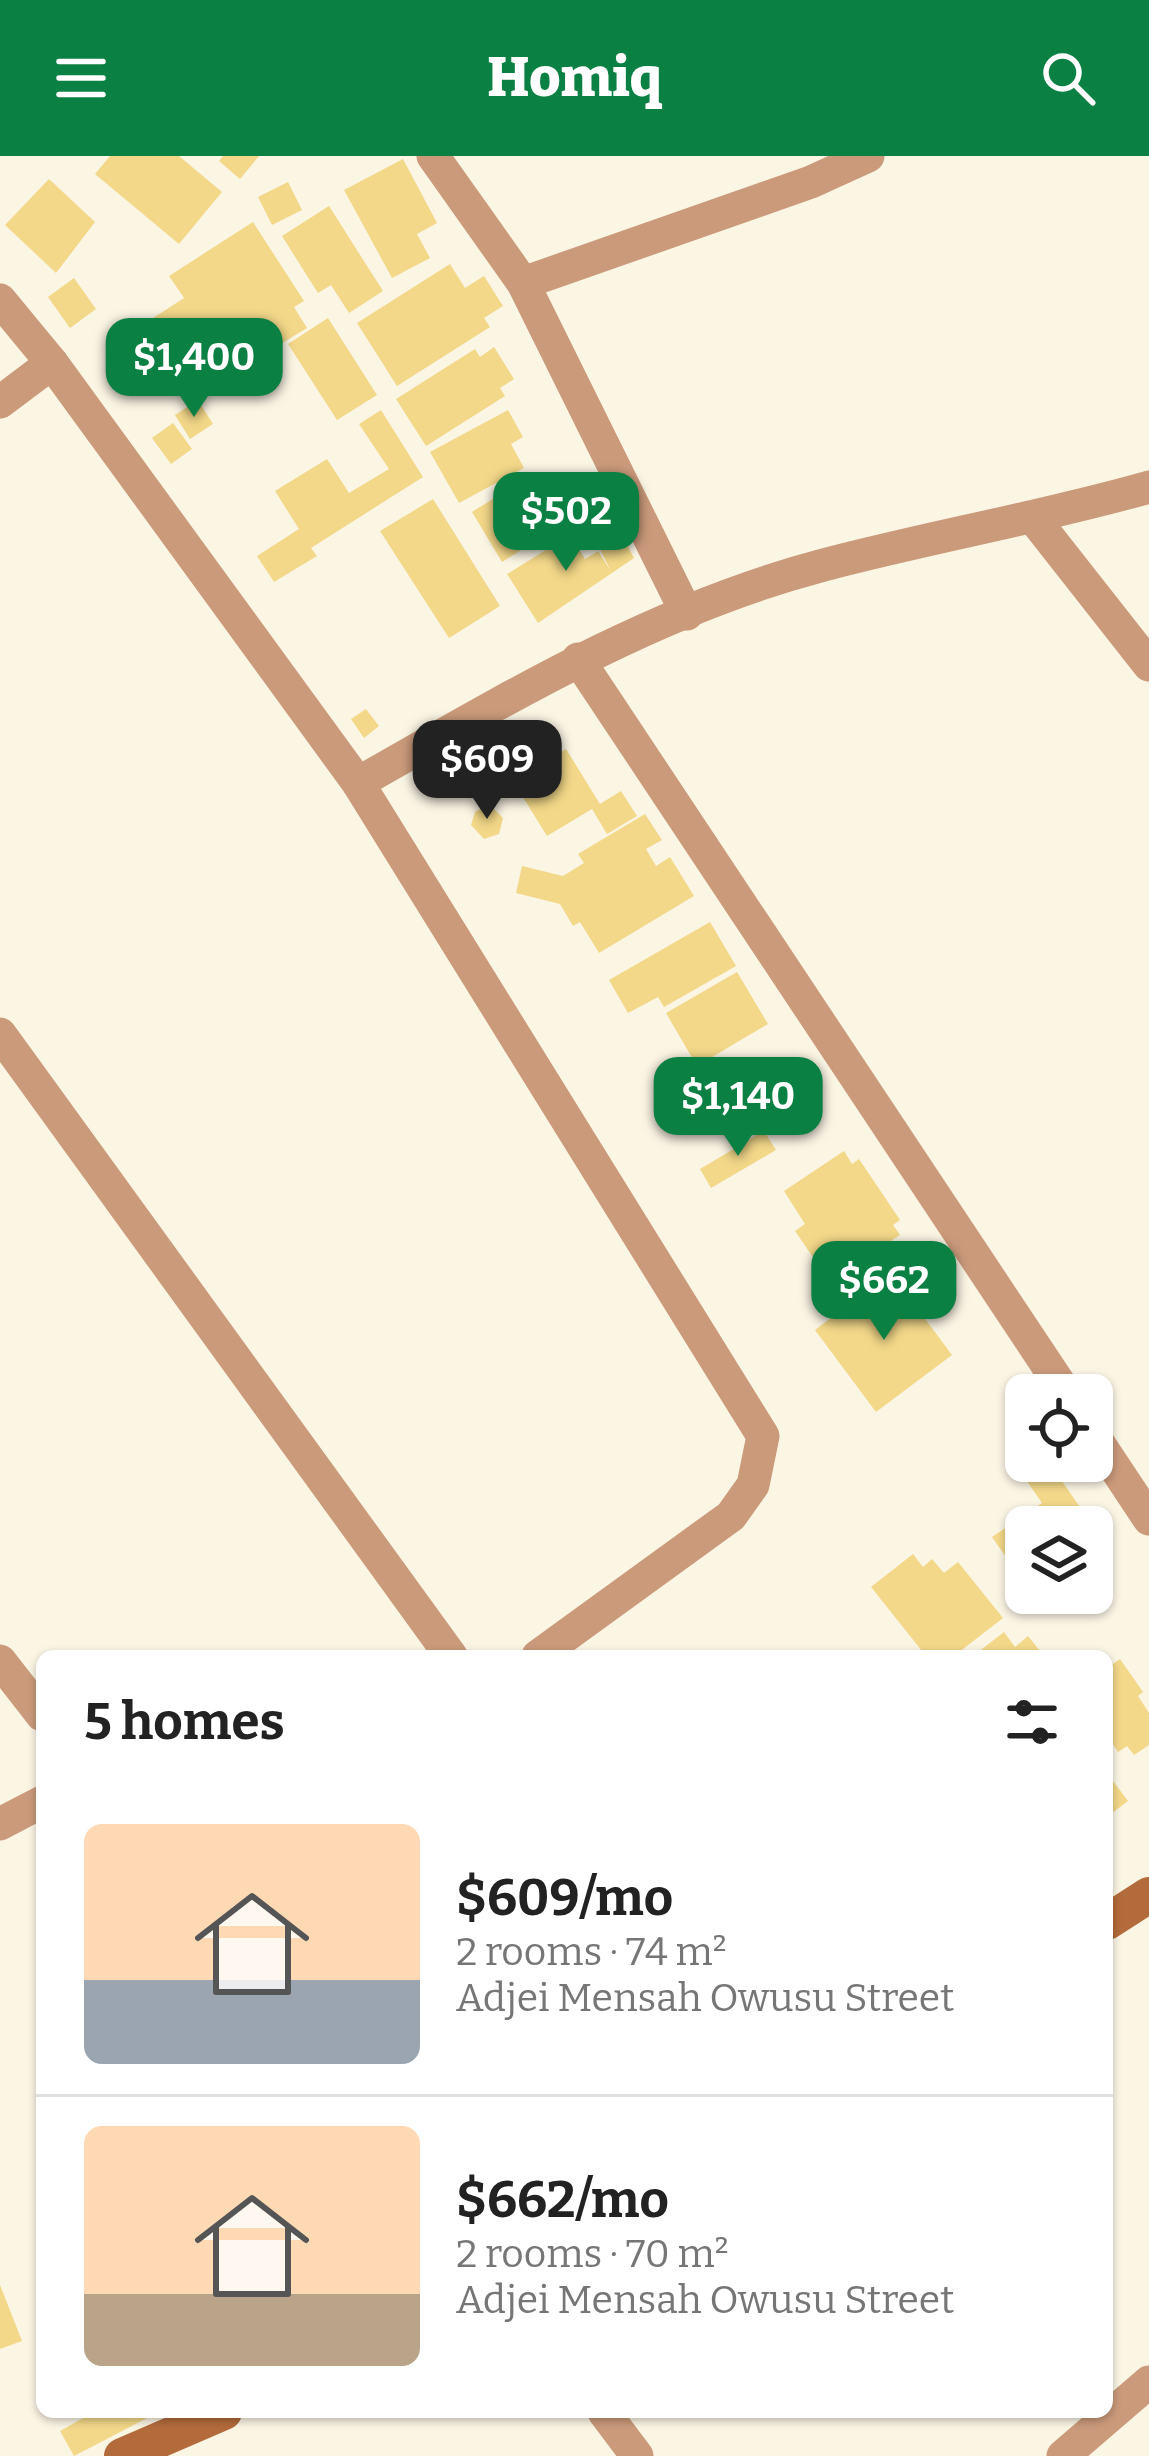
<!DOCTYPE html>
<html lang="en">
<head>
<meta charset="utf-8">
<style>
	body { margin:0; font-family:Bitter,serif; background:#f2f2f2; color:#222; height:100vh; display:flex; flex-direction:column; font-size:45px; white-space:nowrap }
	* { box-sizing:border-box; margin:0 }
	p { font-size:39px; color:#767676 }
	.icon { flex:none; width:66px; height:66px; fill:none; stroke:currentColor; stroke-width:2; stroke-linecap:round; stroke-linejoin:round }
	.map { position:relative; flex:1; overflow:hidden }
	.side { position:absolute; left:36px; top:1494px; width:1077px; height:768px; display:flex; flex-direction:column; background:#fff; border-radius:18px; box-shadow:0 3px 9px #0004 }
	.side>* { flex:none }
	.tools { position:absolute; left:1005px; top:1218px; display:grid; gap:24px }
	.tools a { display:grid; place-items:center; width:108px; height:108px; border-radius:18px; background:#fff; box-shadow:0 3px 9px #0004; font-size:60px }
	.price { position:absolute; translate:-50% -102px; padding:0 27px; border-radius:24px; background:#0b8043; color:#fff; font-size:39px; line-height:78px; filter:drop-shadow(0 3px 6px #0008) }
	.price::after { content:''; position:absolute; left:50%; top:72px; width:36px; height:27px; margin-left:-18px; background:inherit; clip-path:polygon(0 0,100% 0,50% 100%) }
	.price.selected { background:#222; color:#fff }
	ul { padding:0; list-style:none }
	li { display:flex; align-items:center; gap:36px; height:300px; padding:0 48px }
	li+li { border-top:3px solid #e0e0e0 }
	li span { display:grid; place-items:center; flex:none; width:336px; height:240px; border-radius:18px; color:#555 }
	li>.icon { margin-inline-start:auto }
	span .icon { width:144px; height:144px; fill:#fffc; stroke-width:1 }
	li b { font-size:51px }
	h2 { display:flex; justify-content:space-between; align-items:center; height:144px; padding:0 48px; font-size:51px }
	header { display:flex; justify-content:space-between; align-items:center; height:156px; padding:0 48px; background:#0b8043; color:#fff; font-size:54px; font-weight:800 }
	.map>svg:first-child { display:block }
</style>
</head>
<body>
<header><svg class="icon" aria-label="menu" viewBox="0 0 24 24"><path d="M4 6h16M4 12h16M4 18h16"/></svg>Homiq<svg class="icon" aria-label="search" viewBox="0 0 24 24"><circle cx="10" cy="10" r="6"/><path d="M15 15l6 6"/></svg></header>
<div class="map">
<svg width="1149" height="2300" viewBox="0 0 1149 2300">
	<rect width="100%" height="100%" fill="#fbf5e4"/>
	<g fill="#f3d889">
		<path d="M110 0H179L222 36 179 88 95 18Z"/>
		<path d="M223 0H259L240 23 219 5Z"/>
		<path d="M403 3 437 67 417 78 430 102 392 122 344 34Z"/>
		<path d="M49 23 95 66 56 117 5 69Z"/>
		<path d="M288 26 302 54 272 69 258 41Z"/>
		<path d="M329 50 383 135 349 157 331 129 318 137 282 80Z"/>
		<path d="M253 66 304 145 294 151 307 172 261 200 250 184 230 196 218 177 209 183 202 172 169 193 180 209 142 233 113 188 184 142 169 120Z"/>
		<path d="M450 108 465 132 484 120 503 150 484 162 490 171 397 230 357 167Z"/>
		<path d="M74 122 96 153 70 172 48 141Z"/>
		<path d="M328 162 377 239 337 264 288 188Z"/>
		<path d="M494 191 514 223 500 232 505 240 426 290 396 243 475 193 480 201Z"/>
		<path d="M198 244 213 268 190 283 175 259Z"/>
		<path d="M381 254 423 321 311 392 317 400 274 426 257 400 299 373 275 335 327 303 349 337 389 313 359 268Z"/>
		<path d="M508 254 523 281 511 288 524 312 459 347 430 296Z"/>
		<path d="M173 267 192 293 171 308 152 282Z"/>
		<path d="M528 321 544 346 560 337 575 361 502 406 472 356Z"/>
		<path d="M433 343 500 450 449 482 380 375Z"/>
		<path d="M621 378 634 402 538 467 507 418 570 379 585 403 598 395 610 414 598 389Z"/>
		<path d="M366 553 379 570 364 582 351 563Z"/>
		<path d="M566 593 600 648 621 635 637 660 607 678 592 653 547 680 513 625Z"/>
		<path d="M489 648 503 662 499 678 484 683 471 669 475 656Z"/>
		<path d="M645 658 662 684 646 693 656 710 670 701 694 740 599 797 580 766 573 770 560 748 516 737 522 710 563 720 584 707 578 698Z"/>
		<path d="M710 766 736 810 664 851 658 841 628 857 609 824Z"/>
		<path d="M737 816 768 868 697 910 666 857Z"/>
		<path d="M764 975 776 994 711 1032 700 1013Z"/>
		<path d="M844 995 852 1008 859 1003 900 1064 893 1069 900 1079 839 1119 828 1104 819 1110 795 1075 805 1068 784 1035Z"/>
		<path d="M891 1117 952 1199 876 1256 815 1174Z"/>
		<path d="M1026 1296V1305H1048L1089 1364 1079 1371H1026V1407L1015 1414 992 1381 1042 1347 1013 1305Z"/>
		<path d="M913 1398 923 1411 932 1403 944 1417 958 1406 1003 1462 954 1500H926L871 1431Z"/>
		<path d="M1004 1476 1015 1491 1028 1480 1044 1500H973Z"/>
		<path d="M1120 1503 1143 1536 1138 1540 1149 1557V1589L1134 1599 1127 1590 1118 1596 1107 1579V1512Z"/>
		<path d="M1107 1617 1128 1645 1107 1661Z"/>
		<path d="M0 2129 22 2185 0 2193Z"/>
		<path d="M94 2256H149L151 2260 74 2300 60 2275Z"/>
	</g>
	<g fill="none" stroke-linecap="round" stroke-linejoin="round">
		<g stroke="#cb9a7b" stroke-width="33">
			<path d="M433 0 523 127 687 458"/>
			<path d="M523 127 811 26 868 0"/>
			<path d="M0 144 52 207 358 627 763 1280 753 1329 731 1360 538 1500"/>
			<path d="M0 246 52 207"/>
			<path d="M1035 364 1149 509"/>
			<path d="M578 503 1067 1239"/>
			<path d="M358 627C506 543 654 454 820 410 929 381 1040 362 1149 331"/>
			<path d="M0 878 451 1500"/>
			<path d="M1092 1277 1149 1363"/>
			<path d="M0 1505 42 1559"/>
			<path d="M0 1668 42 1646"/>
			<path d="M604 2256 637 2300"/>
			<path d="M1063 2300 1149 2226"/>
		</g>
		<g stroke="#b36b3b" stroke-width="36">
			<path d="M1107 1766 1149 1739"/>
			<path d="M122 2300 224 2256"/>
		</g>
	</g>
</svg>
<div class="tools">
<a><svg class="icon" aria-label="locate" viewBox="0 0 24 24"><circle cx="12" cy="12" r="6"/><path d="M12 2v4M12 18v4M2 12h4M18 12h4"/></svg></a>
<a><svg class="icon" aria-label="layers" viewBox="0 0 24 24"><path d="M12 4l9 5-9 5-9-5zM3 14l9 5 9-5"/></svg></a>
</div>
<b class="price" style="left:194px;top:264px">$1,400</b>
<b class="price" style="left:566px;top:418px">$502</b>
<b class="price selected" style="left:487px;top:666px">$609</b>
<b class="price" style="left:738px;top:1003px">$1,140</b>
<b class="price" style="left:884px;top:1187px">$662</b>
<section class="side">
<h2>5 homes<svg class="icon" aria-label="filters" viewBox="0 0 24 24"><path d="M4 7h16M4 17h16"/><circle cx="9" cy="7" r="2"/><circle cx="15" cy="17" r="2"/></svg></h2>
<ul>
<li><span style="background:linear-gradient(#ffd9b3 65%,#9aa5b1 0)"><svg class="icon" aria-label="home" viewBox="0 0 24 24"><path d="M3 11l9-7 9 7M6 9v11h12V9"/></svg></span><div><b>$609/mo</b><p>2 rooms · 74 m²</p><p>Adjei Mensah Owusu Street</p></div></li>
<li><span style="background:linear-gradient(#ffd9b3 70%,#b9a48a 0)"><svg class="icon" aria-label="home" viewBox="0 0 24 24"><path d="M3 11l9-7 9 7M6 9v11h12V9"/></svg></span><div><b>$662/mo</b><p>2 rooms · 70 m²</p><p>Adjei Mensah Owusu Street</p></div></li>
</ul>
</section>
</div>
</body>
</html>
